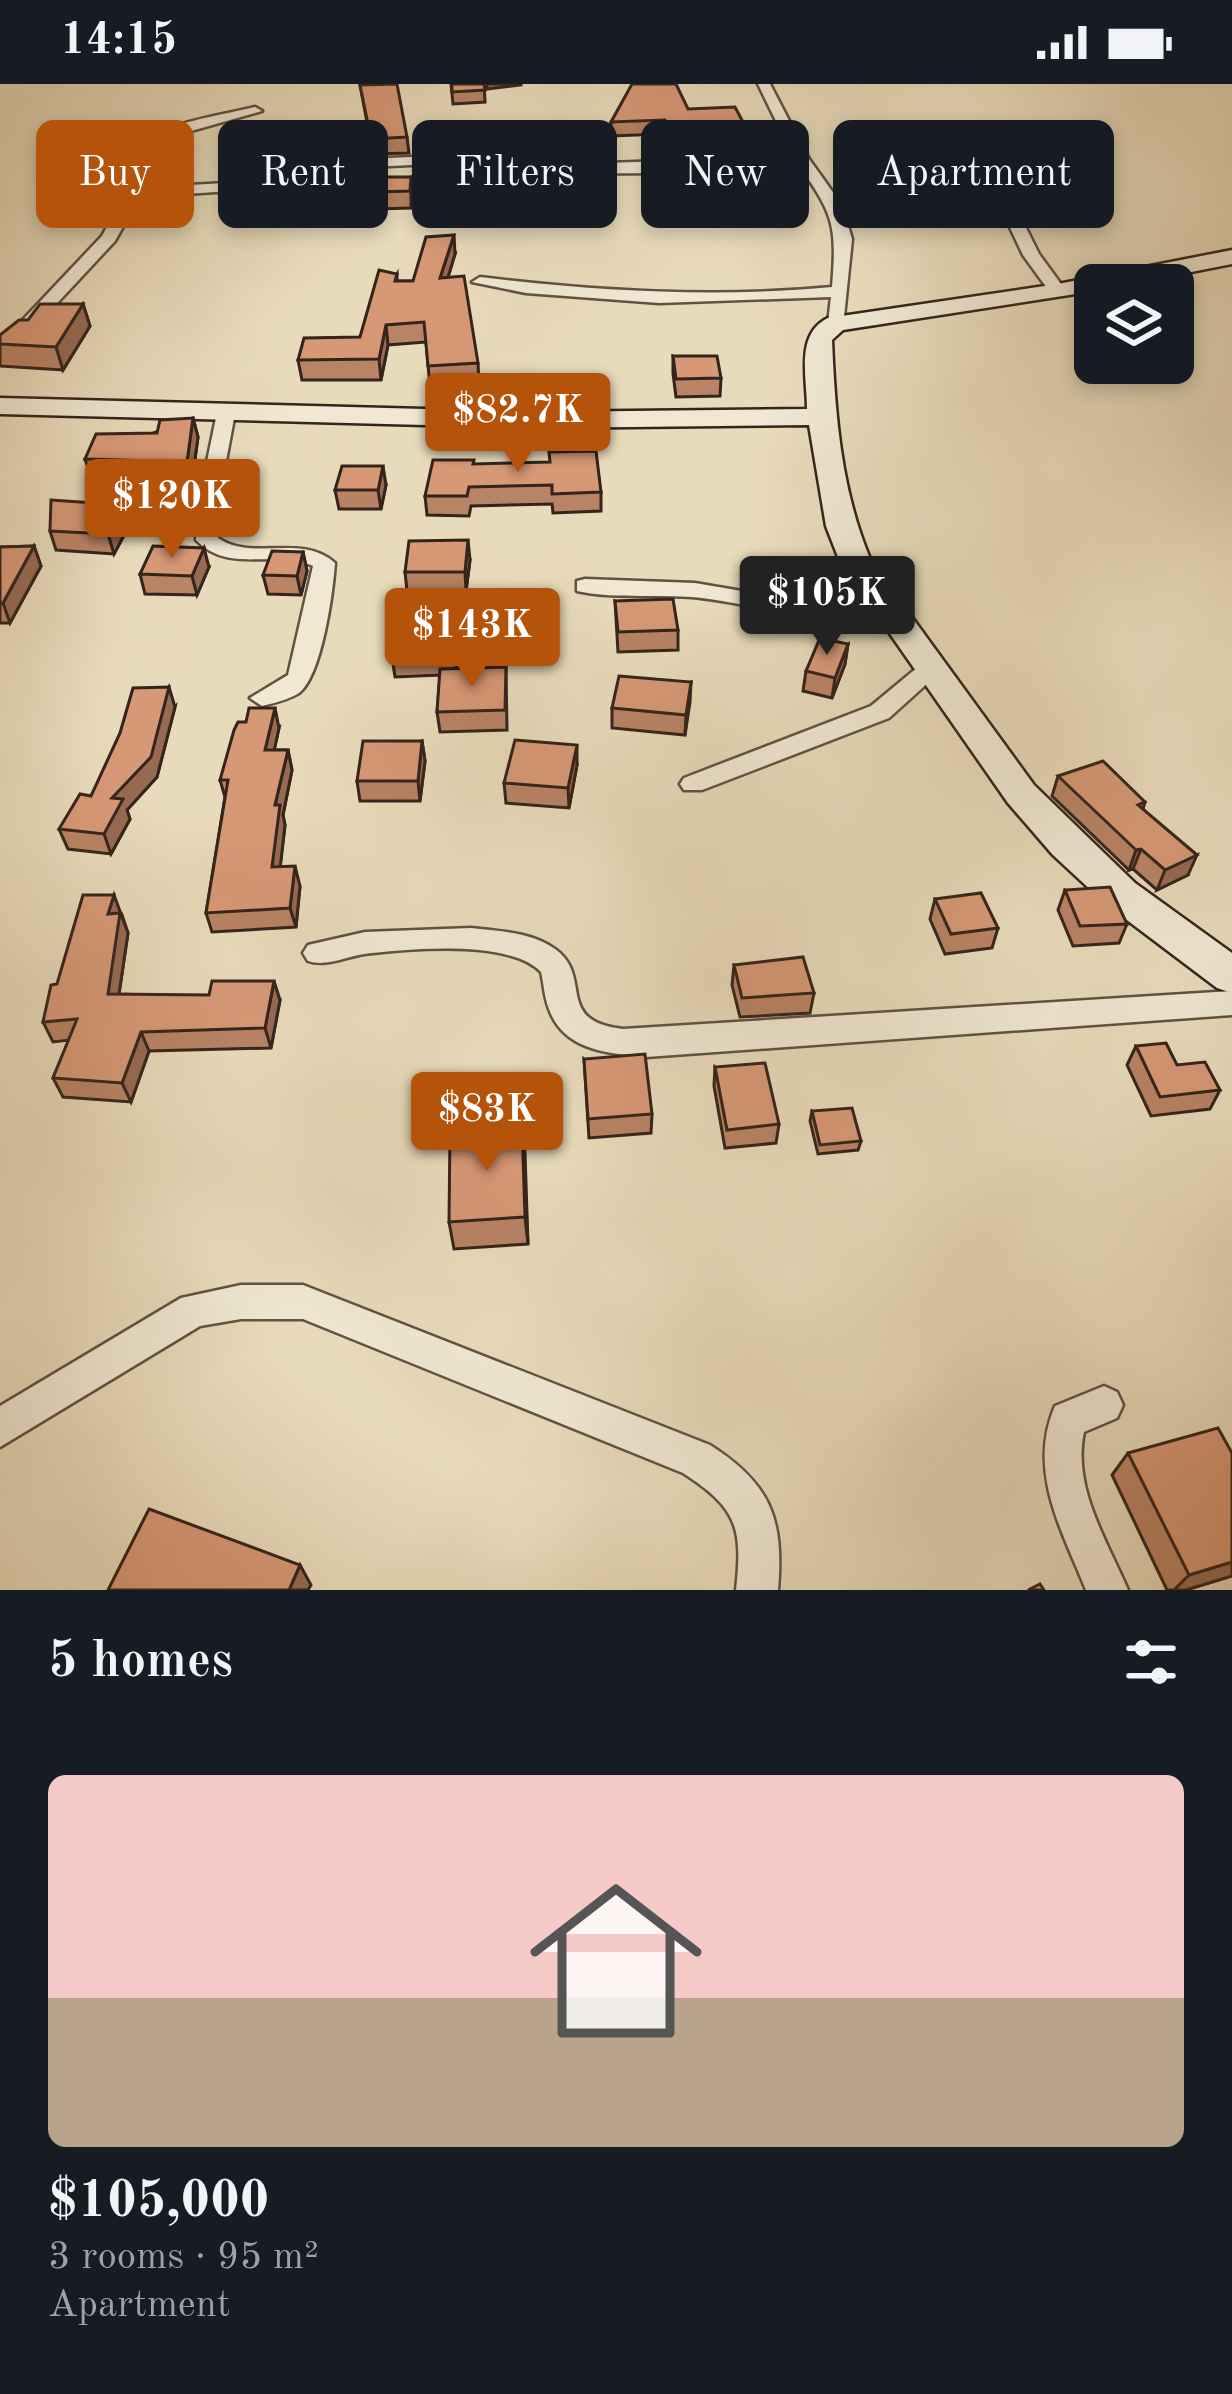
<!DOCTYPE html>
<html lang="en">
<head>
<meta charset="utf-8">
<style>
	body { margin:0; font-family:"Old Standard TT",serif; background:#242831; color:#f1f3f6; height:100vh; display:flex; flex-direction:column; font-size:45px; white-space:nowrap }
	* { box-sizing:border-box; margin:0 }
	p { font-size:39px; color:#9ea1a6 }
	.icon { flex:none; width:66px; height:66px; fill:none; stroke:currentColor; stroke-width:2; stroke-linecap:round; stroke-linejoin:round }
	.map { position:relative; height:1506px; overflow:hidden }
	.details { display:flex; flex-direction:column; background:#171b24; flex:1 }
	.details>* { flex:none }
	.hud { position:absolute; left:36px; top:36px; width:1161px; height:108px; display:flex; gap:24px }
	.tools { position:absolute; left:1074px; top:180px; display:grid; gap:24px }
	.tools a { display:grid; place-items:center; width:120px; height:120px; border-radius:18px; background:#171b24; box-shadow:0 6px 18px #0003; font-size:60px }
	.price { position:absolute; translate:-50% -102px; padding:0 27px; border-radius:12px; background:#b45309; color:#fff; font-size:39px; line-height:78px; filter:drop-shadow(0 3px 6px #0008) }
	.price::after { content:''; position:absolute; left:50%; top:72px; width:36px; height:27px; margin-left:-18px; background:inherit; clip-path:polygon(0 0,100% 0,50% 100%) }
	.price.current { background:#222; color:#fff }
	ul { padding:0; list-style:none }
	li { display:grid; align-content:center; gap:24px; height:636px; padding:0 48px }
	li span { display:grid; place-items:center; height:372px; border-radius:18px; color:#555 }
	li>.icon { margin-inline-start:auto }
	span .icon { width:216px; height:216px; fill:#fffc; stroke-width:1 }
	li b { font-size:51px }
	h2 { display:flex; justify-content:space-between; align-items:center; height:144px; padding:0 48px; font-size:51px }
	.pill { padding:0 42px; border-radius:18px; background:#171b24; box-shadow:0 6px 18px #0003; font-size:42px; line-height:108px }
	.pill.current { background:#b45309; color:#fff }
	.status { display:flex; justify-content:space-between; align-items:center; height:84px; padding:0 60px; background:#171b24; direction:ltr }
	.status svg { height:33px; fill:currentColor }
	.map>svg:first-child { display:block }
</style>
</head>
<body>
<div class="status"><b>14:15</b><svg viewBox="0 0 49 12"><path d="M0 12V9h3v3zM5 12V6h3v6zM10 12V3h3v9zM15 12V0h3v12zM26 1h20v11H26zM47 4h2v5h-2z"/></svg></div>
<div class="map">
<svg width="1232" height="1506" viewBox="0 0 1232 1506">
	<rect width="100%" height="100%" fill="#e8dbbb"/>
	<filter id="stains"><feTurbulence type="fractalNoise" baseFrequency=".00167" numOctaves="4"/><feColorMatrix values="0 0 0 0 .2 0 0 0 0 .09 0 0 0 0 .02 0 0 0 .5 -.17"/></filter>
	<radialGradient id="worn" r=".72"><stop offset=".6" stop-color="#630" stop-opacity="0"/><stop offset="1" stop-color="#630" stop-opacity=".3"/></radialGradient>
	<g fill="none" stroke-linecap="round" stroke-linejoin="round">
		<g stroke="#615243" stroke-width="5">
			<g id="street">
				<path d="M758 0H770L809 75 842 121 852 155 843 243 828 239 831 213 659 219 526 209 472 198 480 193C598 207 714 214 832 203 837 141 834 131 798 80L661 89 522 90 409 105 281 104 121 114 125 139 115 157 6 274 0 275V260L102 152 109 139 103 87C135 42 206 35 255 23L262 27 166 54 120 83V105L277 96 320 77 435 72 452 77 457 90C568 76 681 79 793 72ZM434 80 441 83 443 92 409 97 300 96 323 85Z"/>
				<path d="M1085 60 1090 67 990 71 1039 170 1066 207 1058 212 1052 211 1023 171 974 67 981 63Z"/>
				<path d="M226 323 235 329 216 431 218 454C253 478 301 449 335 479 333 508 322 591 299 609 288 616 274 619 262 622L250 614 288 591 313 482C274 464 230 491 196 456V431L217 329Z"/>
				<path d="M585 495 695 499 812 519 883 511 894 518C855 551 739 516 691 513 653 510 613 515 577 507V497Z"/>
				<path d="M932 575 944 583 940 588 889 634 702 706H684L680 700 684 694 871 622 924 578Z"/>
				<path d="M471 844C498 847 532 848 555 865 594 893 553 937 623 945L1232 907V931L646 973C608 969 564 967 549 925 544 913 544 900 541 888 509 855 407 865 364 870 346 873 325 883 308 877L303 869 308 861 365 848Z"/>
				<path d="M241 1201H303L710 1361C771 1400 784 1435 778 1506H736C743 1443 737 1424 683 1389L303 1235H241L200 1242 0 1363V1322L181 1214Z"/>
				<path d="M1104 1302 1117 1308 1123 1321 1117 1334 1084 1348C1072 1403 1107 1457 1128 1506H1086C1062 1446 1027 1387 1055 1322Z"/>
			</g>
		</g>
		<g stroke="#34241b" stroke-width="5">
			<path id="secondary" d="M1232 166V180L1125 201H1095V207L843 246 832 256C835 331 841 407 871 477L1034 701 1135 799 1232 869V909L1217 904 1107 821 1053 771 1008 719 840 478 826 442 809 341 542 344 0 330V314L542 328 807 325C807 293 795 250 828 234L1058 200Z"/>
		</g>
		<use href="#street" fill="#f0e8d3" fill-rule="evenodd"/>
		<use href="#secondary" fill="#f0e8d3" fill-rule="evenodd"/>
	</g>
	<g fill="#b98365" stroke="#34241b" stroke-width="3">
		<path d="M451 0H484L485 18 453 20Z"/>
		<path d="M360 1 407 53 409 69 373 70Z"/>
		<path d="M688 25 752 55 751 70 674 72 664 50 611 52V38Z"/>
		<path d="M763 72 773 101H767L766 109 729 111 728 125 690 128 678 93 679 78Z"/>
		<path d="M411 93V124L375 125 373 108Z"/>
		<path d="M455 170 448 193 478 279 479 299 430 303 426 258 388 261 381 296H302L298 276 360 253 397 190V197H413Z"/>
		<path d="M83 220 90 242 63 286 0 282V251L28 236Z"/>
		<path d="M673 272 721 294 720 312 676 313 673 290Z"/>
		<path d="M193 334 198 353 192 397 91 394 85 375Z"/>
		<path d="M474 380 601 408V427L553 429 552 420 471 422 469 432 427 431 425 412Z"/>
		<path d="M386 401 381 425H339L335 406Z"/>
		<path d="M130 440 114 470 56 466 50 447Z"/>
		<path d="M34 462 41 482 10 539H0V463Z"/>
		<path d="M303 468 307 487 301 511 268 510 263 491Z"/>
		<path d="M470 476 466 507H407L405 488Z"/>
		<path d="M209 483 197 511 145 510 140 490Z"/>
		<path d="M615 517 678 546V566L618 568Z"/>
		<path d="M454 541 456 584 506 583 507 646 440 648 437 628 440 591 395 593 392 573Z"/>
		<path d="M848 560 845 580 832 614 803 607 806 587Z"/>
		<path d="M691 598 685 651 612 644V624Z"/>
		<path d="M175 623 157 693 127 726 130 735 111 770 68 765 59 745Z"/>
		<path d="M279 644 274 666H288L292 686 283 731 285 741 280 783 300 802 296 843 212 848 206 829 225 713 220 696Z"/>
		<path d="M422 657 425 677 420 717H360L357 697Z"/>
		<path d="M577 681 569 724 506 719 504 699Z"/>
		<path d="M1058 692 1145 718 1143 725 1188 791 1157 806 1133 785 1129 786 1052 712Z"/>
		<path d="M1065 806 1127 840 1119 859 1073 862 1058 826Z"/>
		<path d="M935 815 998 844 992 864 945 870 930 835Z"/>
		<path d="M122 831 128 849 119 910 280 916 271 964 149 967 131 1018 63 1013 53 994 69 956 53 958 43 938 57 900Z"/>
		<path d="M734 881 814 909 810 929 740 933 732 901Z"/>
		<path d="M1136 962 1177 981 1220 1006 1210 1025 1151 1032 1127 981Z"/>
		<path d="M584 975 652 1030 651 1049 589 1054Z"/>
		<path d="M715 983 779 1040 776 1059 725 1064 714 1002Z"/>
		<path d="M812 1027 861 1057 858 1066 818 1070 810 1037Z"/>
		<path d="M522 1041 528 1160 454 1165 449 1138Z"/>
		<path d="M1128 1369H1232V1492L1186 1506H1167L1112 1391Z"/>
	</g>
	<g fill="#966a53" stroke="#34241b" stroke-width="3">
		<path d="M487 0H521V1L487 5Z"/>
		<path d="M774 86 773 101H767V94L763 87Z"/>
		<path d="M454 151 455 170 442 213 440 194Z"/>
		<path d="M83 220 90 242 63 286 56 263Z"/>
		<path d="M386 241 388 261 381 296 379 275Z"/>
		<path d="M193 334 198 353 192 397 187 378Z"/>
		<path d="M383 382 386 401 381 425 378 406Z"/>
		<path d="M124 421 130 440 114 470 108 450Z"/>
		<path d="M468 456 470 476 466 507 465 488Z"/>
		<path d="M34 462 41 482 10 539 3 519Z"/>
		<path d="M204 464 209 483 197 511 192 492Z"/>
		<path d="M303 468 307 487 301 511 297 492Z"/>
		<path d="M848 560 845 580 832 614 835 594Z"/>
		<path d="M691 598 690 618 685 651 686 631Z"/>
		<path d="M169 603 175 623 157 693 127 726 130 735 111 770 104 750 112 714Z"/>
		<path d="M275 624 279 644 270 686 265 666Z"/>
		<path d="M422 657 425 677 420 717 418 697Z"/>
		<path d="M577 661V681L569 724 568 704Z"/>
		<path d="M288 666 292 686 283 731 285 741 278 803 272 783 275 721Z"/>
		<path d="M1141 765 1133 785 1129 786 1136 766Z"/>
		<path d="M1197 771 1188 791 1157 806 1165 786Z"/>
		<path d="M295 782 300 802 296 843 290 824Z"/>
		<path d="M114 811 128 849 116 930 108 910V830Z"/>
		<path d="M274 897 280 916 271 964 265 944Z"/>
		<path d="M141 948 149 967 131 1018 122 999Z"/>
		<path d="M522 1041 525 1069 528 1160 525 1133Z"/>
		<path d="M1232 1478V1492L1186 1506H1174L1189 1491Z"/>
		<path d="M300 1481 311 1501 308 1506H289Z"/>
	</g>
	<g fill="#d79876" stroke="#34241b" stroke-width="3">
		<path d="M397 0 407 53 371 55 360 1Z"/>
		<path d="M452 0H484L485 6 452 8Z"/>
		<path d="M632 0H676L688 25 735 23 752 55 674 58 665 36 611 38Z"/>
		<path d="M763 72 774 86 763 87 767 94 721 97 729 109 690 112 679 78Z"/>
		<path d="M375 93H411L410 107 373 108Z"/>
		<path d="M454 151 440 194 464 192 478 279 428 282 424 238 386 241 379 275 298 276 304 254 360 253 379 186 397 190 395 197H413L426 153Z"/>
		<path d="M40 220H83L56 263 0 260V251L19 236H28Z"/>
		<path d="M673 272H717L721 294 676 295Z"/>
		<path d="M193 334 187 378 85 375 96 350 157 349 160 336Z"/>
		<path d="M596 367 601 408 552 410V401L469 403 467 412H425L433 376H474L473 380 550 378 549 368Z"/>
		<path d="M342 382H383L378 406H335Z"/>
		<path d="M51 416 124 421 108 450 50 447Z"/>
		<path d="M468 456 465 488H405L409 457Z"/>
		<path d="M34 462 3 519H0V463Z"/>
		<path d="M153 462 204 464 192 492 140 490Z"/>
		<path d="M272 467 303 468 297 492 263 491Z"/>
		<path d="M673 515 678 546 618 548 615 517Z"/>
		<path d="M454 541V570L392 573 393 544Z"/>
		<path d="M820 554 848 560 835 594 806 587Z"/>
		<path d="M506 583 505 626 437 628 440 585Z"/>
		<path d="M619 592 691 598 686 631 612 624Z"/>
		<path d="M169 603 151 673 112 714 123 715 104 750 59 745 80 710 91 712 120 649 133 604Z"/>
		<path d="M249 624H275L265 666H288L275 721H280L272 783 295 782 290 824 206 829 228 696H220L234 646 238 638H246Z"/>
		<path d="M515 656 577 661 568 704 504 699Z"/>
		<path d="M363 657H422L418 697H357Z"/>
		<path d="M1103 677 1145 718 1138 721 1197 771 1165 786 1141 765 1136 766 1058 692Z"/>
		<path d="M1110 803 1127 840 1080 842 1065 806Z"/>
		<path d="M981 809 998 844 951 850 935 815Z"/>
		<path d="M83 811H114L108 830 120 829 108 910 209 911 212 897H274L265 944 141 948 122 999 53 994 77 935 43 938 51 901 57 900Z"/>
		<path d="M803 873 814 909 742 914 734 881Z"/>
		<path d="M1166 959 1177 981 1205 978 1220 1006 1160 1013 1136 962Z"/>
		<path d="M645 970 652 1030 588 1035 584 975Z"/>
		<path d="M765 979 779 1040 727 1046 715 983Z"/>
		<path d="M852 1024 861 1057 820 1061 812 1027Z"/>
		<path d="M522 1041 525 1133 449 1138 450 1046Z"/>
		<path d="M1218 1344 1232 1369V1478L1189 1491 1128 1369Z"/>
		<path d="M149 1425 300 1481 289 1506H108Z"/>
		<path d="M1040 1500 1044 1506H1028Z"/>
	</g>
	<rect width="100%" height="100%" filter="url(#stains)"/>
	<rect width="100%" height="100%" fill="url(#worn)"/>
</svg>
<div class="tools">
<a><svg class="icon" aria-label="layers" viewBox="0 0 24 24"><path d="M12 4l9 5-9 5-9-5zM3 14l9 5 9-5"/></svg></a>
</div>
<b class="price" style="left:518px;top:391px">$82.7K</b>
<b class="price" style="left:172px;top:477px">$120K</b>
<b class="price current" style="left:827px;top:574px">$105K</b>
<b class="price" style="left:472px;top:606px">$143K</b>
<b class="price" style="left:487px;top:1090px">$83K</b>
<div class="hud">
<a class="pill current">Buy</a>
<a class="pill">Rent</a>
<a class="pill">Filters</a>
<a class="pill">New</a>
<a class="pill">Apartment</a>
</div>
</div>
<section class="details">
<h2>5 homes<svg class="icon" aria-label="filters" viewBox="0 0 24 24"><path d="M4 7h16M4 17h16"/><circle cx="9" cy="7" r="2"/><circle cx="15" cy="17" r="2"/></svg></h2>
<ul>
<li><span style="background:linear-gradient(#f6c9c9 60%,#b9a48a 0)"><svg class="icon" aria-label="home" viewBox="0 0 24 24"><path d="M3 11l9-7 9 7M6 9v11h12V9"/></svg></span><div><b>$105,000</b><p>3 rooms · 95 m²</p><p>Apartment</p></div></li>
</ul>
</section>
</body>
</html>
